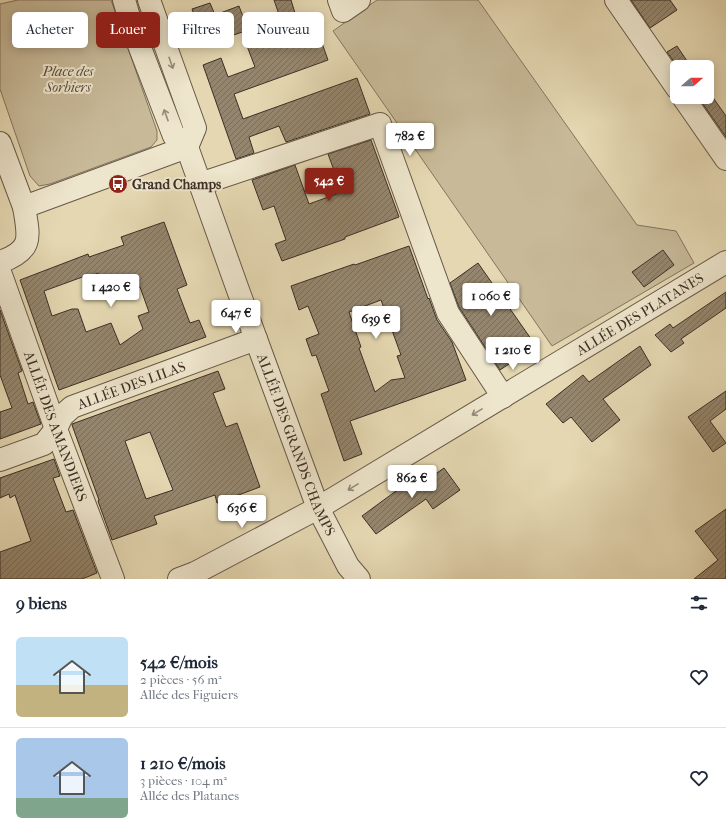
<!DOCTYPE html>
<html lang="fr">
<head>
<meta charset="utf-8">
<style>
	body { margin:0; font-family:"IM FELL French Canon",serif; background:#f2f2f3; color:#1f2937; height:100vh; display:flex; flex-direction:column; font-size:15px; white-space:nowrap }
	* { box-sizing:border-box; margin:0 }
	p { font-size:13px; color:#747a83 }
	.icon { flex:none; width:22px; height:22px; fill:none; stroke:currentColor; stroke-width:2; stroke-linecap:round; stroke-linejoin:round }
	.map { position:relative; height:579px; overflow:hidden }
	.panel { display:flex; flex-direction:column; background:#fff; flex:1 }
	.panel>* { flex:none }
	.banner { position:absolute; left:12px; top:12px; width:400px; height:36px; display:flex; gap:8px }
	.needle { width:26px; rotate:70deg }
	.controls { position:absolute; left:670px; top:60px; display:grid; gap:8px }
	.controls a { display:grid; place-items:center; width:44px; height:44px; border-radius:6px; background:#fff; box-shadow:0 2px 10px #0003; font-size:20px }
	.price { position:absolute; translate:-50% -34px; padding:0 9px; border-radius:4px; background:#fff; color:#222; font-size:13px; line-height:26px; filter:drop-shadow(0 1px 2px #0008) }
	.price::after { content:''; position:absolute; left:50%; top:24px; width:12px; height:9px; margin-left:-6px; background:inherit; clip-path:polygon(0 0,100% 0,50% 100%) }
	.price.current { background:#8f2418; color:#fff }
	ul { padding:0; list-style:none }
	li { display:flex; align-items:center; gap:12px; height:100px; padding:0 16px }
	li+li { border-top:1px solid #e0e1e3 }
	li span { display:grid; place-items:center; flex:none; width:112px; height:80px; border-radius:6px; color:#555 }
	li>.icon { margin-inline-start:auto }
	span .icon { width:48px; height:48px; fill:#fffc; stroke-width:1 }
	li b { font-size:17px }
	h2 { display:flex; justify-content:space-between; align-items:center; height:48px; padding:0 16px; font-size:17px }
	.chip { padding:0 14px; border-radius:6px; background:#fff; box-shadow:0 2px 10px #0003; font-size:14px; line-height:36px }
	.chip.current { background:#8f2418; color:#fff }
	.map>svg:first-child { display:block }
</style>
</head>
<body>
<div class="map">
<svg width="726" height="579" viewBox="0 0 726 579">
	<defs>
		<pattern id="building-hatch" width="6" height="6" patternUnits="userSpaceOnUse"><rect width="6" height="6" fill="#94866e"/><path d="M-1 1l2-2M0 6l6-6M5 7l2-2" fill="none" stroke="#7a6e5a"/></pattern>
	</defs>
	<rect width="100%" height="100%" fill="#e4d7b1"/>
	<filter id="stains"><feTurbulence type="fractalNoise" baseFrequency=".005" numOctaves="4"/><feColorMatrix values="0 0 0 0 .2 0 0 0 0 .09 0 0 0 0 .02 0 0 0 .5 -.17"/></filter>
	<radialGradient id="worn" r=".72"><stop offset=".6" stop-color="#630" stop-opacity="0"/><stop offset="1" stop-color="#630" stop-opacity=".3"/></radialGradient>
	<g fill="#c8ba99" stroke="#827460">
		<path d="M18 0H111L157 131V140L151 147 50 184 39 186 30 176 0 89V4Z"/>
		<path d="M377 0H478L637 225 676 231 694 263 552 346 333 31Z"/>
	</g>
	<g fill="url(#building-hatch)" stroke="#3d2f26" fill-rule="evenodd">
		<path d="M274 0H291L298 23 313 18 328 60 234 94 243 119 357 78 370 114 286 142 279 126 249 137 254 153 236 159 203 65 221 58 228 77 255 67 247 46 285 32Z"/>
		<path d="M631 0H670L677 10 650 28Z"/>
		<path d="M210 3 215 15 239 6 248 30 205 45 192 9Z"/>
		<path d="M677 46 691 67H678L667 52Z"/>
		<path d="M707 89 726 116V137L698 97H707Z"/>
		<path d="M371 140 399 217 345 237V239L282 261 275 244 286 240 274 206 263 210 252 180 295 165 309 204 342 192 328 154Z"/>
		<path d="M164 222 187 285 177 289 190 323 199 320 206 337 59 390 20 280 88 254 89 257 124 245 121 237ZM98 273 100 277 104 274 113 296 140 287 149 312 138 316 143 329 120 345 111 323 86 332 78 309H72L52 316 44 291 85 276 86 278Z"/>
		<path d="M409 246 428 299 429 298 437 320 452 342 466 380 350 421 362 454 344 461 321 394 329 391 316 355 312 356 306 339 319 334 308 306 299 310 291 286 354 264 355 265ZM381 300 401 355 397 356 405 378 391 380 375 392 359 348 361 347 349 312Z"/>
		<path d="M663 250 674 265 644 287 632 272Z"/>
		<path d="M478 263 536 346 500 370 459 307 450 283Z"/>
		<path d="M726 292V308L681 339 684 343 671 352 655 335 670 324 673 328Z"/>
		<path d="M0 310 22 371 18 373 28 404 33 402 41 424 0 439V412L12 408 0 375Z"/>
		<path d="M640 346 651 365 603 399 620 420 592 442 571 417 563 423 546 404 583 375 589 382Z"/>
		<path d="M218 371 225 389 213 393 226 427 237 423 260 487 217 503 215 495 154 516 157 524 112 540 98 501 99 500 72 425V424ZM150 432 173 490 146 499 125 441Z"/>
		<path d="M726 391V409L710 421 726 443 713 452 688 417Z"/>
		<path d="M54 459 60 476 53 478 66 512 73 510 97 573 82 579H0V552L31 541 15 495 10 498 9 494 0 498V478Z"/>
		<path d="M444 468 460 490 433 509 426 499 376 534 362 516 411 480 413 483 431 471 434 475Z"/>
		<path d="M726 509V579H694L718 560 695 531Z"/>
	</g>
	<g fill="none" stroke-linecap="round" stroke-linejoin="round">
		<g stroke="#675949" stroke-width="24">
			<g id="minor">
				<path id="s1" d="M124 0 132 27 174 136 187 147 238 290 318 508 348 566 359 579"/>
				<path d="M149 0 195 128 187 147"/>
				<path d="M339 0 343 11 359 0"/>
				<path d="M616 0 677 88"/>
				<path d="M683 97 726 159"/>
				<path d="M0 143 24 207"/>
				<path d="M200 184 380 124 448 313 503 397"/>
				<path d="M0 262C34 250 29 237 24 207L187 147"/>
				<path id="s2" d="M0 272 56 429 113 579"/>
				<path id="s3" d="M0 460 44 444 56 429 62 416 72 407 256 339"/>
				<path id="s4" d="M179 579 195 573 318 508 726 262"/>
			</g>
		</g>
		<use href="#minor" stroke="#ede5cc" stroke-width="22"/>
	</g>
	<defs><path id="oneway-shaft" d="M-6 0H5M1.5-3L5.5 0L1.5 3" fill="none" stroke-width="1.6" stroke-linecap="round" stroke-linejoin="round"/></defs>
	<g stroke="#958a79">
		<use href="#oneway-shaft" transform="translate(171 63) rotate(71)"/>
		<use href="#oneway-shaft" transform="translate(166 115) rotate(-110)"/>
		<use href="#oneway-shaft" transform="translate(477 412) rotate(149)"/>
		<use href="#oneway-shaft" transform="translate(353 487) rotate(149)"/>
	</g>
	<defs>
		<g id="bus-disc" transform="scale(1)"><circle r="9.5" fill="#8f2418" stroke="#ede5cc"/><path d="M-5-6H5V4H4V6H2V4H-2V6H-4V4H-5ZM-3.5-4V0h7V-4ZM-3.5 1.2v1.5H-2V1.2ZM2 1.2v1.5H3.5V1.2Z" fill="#fff"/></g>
	</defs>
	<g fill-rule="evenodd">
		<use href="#bus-disc" x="118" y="184"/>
	</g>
	<g text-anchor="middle" stroke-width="4" stroke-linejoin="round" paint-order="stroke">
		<g font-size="14" font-style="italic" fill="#594b3d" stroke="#ede5cc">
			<text x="68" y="76">Place des<tspan x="68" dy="16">Sorbiers</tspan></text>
		</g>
		<g font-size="14" font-weight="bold" fill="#3d2f26" stroke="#ede5cc" text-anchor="start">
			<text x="132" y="189">Grand Champs</text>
		</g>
		<g font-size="14" fill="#3d2f26" stroke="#ede5cc">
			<text dy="5" stroke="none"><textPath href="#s4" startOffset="532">ALLÉE DES PLATANES</textPath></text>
			<text dy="5" stroke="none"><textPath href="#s3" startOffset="157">ALLÉE DES LILAS</textPath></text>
			<text dy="5" stroke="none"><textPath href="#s2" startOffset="164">ALLÉE DES AMANDIERS</textPath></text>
			<text dy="5" stroke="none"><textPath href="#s1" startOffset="479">ALLÉE DES GRANDS CHAMPS</textPath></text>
		</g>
	</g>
	<rect width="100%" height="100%" filter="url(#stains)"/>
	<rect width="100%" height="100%" fill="url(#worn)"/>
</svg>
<div class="controls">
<a><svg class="needle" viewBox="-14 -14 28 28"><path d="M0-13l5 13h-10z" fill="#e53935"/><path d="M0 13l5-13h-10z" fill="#747a83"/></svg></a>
</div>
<b class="price" style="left:410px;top:157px">782 €</b>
<b class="price current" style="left:329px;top:202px">542 €</b>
<b class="price" style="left:111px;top:308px">1 420 €</b>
<b class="price" style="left:491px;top:317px">1 060 €</b>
<b class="price" style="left:236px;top:334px">647 €</b>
<b class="price" style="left:376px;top:340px">639 €</b>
<b class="price" style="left:513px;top:371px">1 210 €</b>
<b class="price" style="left:412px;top:499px">862 €</b>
<b class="price" style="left:242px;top:529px">636 €</b>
<div class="banner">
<a class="chip">Acheter</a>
<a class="chip current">Louer</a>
<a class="chip">Filtres</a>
<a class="chip">Nouveau</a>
</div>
</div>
<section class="panel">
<h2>9 biens<svg class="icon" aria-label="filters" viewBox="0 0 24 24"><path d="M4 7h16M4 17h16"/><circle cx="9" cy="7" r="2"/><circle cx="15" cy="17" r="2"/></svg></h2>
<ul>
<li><span style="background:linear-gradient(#bfe0f5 60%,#c2b280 0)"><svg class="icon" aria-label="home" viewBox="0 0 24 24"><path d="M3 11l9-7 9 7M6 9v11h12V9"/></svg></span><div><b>542 €/mois</b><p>2 pièces · 56 m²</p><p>Allée des Figuiers</p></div><svg class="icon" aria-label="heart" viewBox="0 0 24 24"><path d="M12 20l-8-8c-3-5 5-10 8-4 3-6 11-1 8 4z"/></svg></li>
<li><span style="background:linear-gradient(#a9c7e8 75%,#7fa58c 0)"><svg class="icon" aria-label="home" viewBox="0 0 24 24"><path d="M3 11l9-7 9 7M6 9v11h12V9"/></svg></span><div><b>1 210 €/mois</b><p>3 pièces · 104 m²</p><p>Allée des Platanes</p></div><svg class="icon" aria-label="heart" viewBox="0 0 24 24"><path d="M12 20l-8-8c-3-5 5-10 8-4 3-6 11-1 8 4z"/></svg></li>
</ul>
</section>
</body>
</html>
